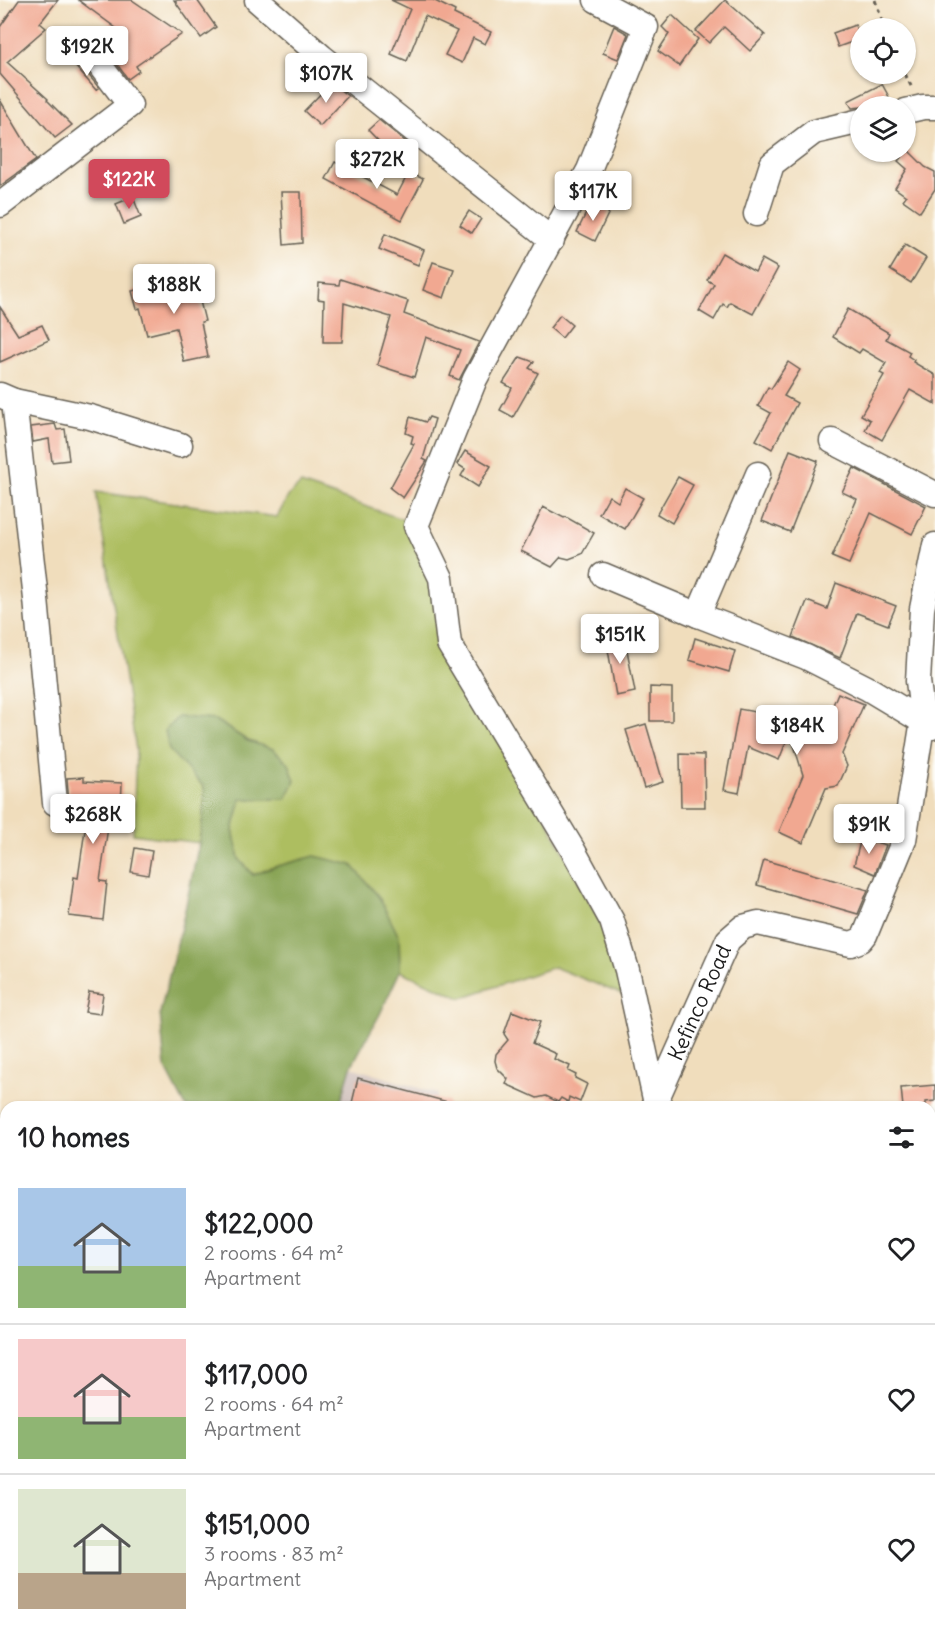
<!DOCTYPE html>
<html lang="en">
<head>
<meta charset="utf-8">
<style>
	body { margin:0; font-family:Delius,sans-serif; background:#f6f6f6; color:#202124; height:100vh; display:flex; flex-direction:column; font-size:22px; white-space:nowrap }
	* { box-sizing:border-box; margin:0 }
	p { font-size:20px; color:#757577 }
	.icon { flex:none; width:33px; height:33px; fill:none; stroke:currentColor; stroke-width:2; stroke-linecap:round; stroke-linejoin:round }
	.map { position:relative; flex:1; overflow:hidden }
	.details { position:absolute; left:0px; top:1101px; width:936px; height:534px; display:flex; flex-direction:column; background:#fff; border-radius:18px 18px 0 0; box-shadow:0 2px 4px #0004 }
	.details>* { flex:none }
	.buttons { position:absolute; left:850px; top:18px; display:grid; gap:12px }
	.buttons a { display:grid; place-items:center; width:66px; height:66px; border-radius:50%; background:#fff; box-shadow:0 2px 4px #0004; font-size:30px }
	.price { position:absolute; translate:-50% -51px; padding:0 14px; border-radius:6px; background:#fff; color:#222; font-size:20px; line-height:39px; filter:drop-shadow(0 2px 3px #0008) }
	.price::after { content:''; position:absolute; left:50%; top:36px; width:18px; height:14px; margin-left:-9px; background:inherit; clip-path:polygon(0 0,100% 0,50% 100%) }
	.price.current { background:#d1495b; color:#fff }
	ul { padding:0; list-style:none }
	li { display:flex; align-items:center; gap:18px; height:150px; padding:0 18px }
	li+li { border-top:2px solid #e0e0e0 }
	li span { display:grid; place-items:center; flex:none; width:168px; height:120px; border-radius:0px; color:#555 }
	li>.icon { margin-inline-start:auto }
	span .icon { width:72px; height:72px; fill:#fffc; stroke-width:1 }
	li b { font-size:26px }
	h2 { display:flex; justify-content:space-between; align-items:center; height:72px; padding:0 18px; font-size:26px }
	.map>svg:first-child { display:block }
</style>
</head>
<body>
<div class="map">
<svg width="935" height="1635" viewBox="0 0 935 1635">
	<rect width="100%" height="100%" fill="#fdfcf7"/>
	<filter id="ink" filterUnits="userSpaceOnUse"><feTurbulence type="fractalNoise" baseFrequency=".0167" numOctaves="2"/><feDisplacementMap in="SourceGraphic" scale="12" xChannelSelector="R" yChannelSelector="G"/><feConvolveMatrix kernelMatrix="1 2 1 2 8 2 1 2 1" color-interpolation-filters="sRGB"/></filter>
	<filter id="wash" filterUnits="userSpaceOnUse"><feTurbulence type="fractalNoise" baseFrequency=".008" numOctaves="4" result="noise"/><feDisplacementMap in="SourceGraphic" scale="24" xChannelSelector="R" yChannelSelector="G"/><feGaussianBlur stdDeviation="1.35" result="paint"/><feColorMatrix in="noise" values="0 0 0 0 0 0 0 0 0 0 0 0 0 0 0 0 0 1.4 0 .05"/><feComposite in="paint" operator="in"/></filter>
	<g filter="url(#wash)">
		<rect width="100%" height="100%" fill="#f0ddbc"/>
		<path fill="#cfc0bb" d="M351 1067 438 1094 434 1107H339Z"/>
		<path fill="#adbe61" stroke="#646d3e" stroke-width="1.5" d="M301 484 425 527 456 643 641 1002 554 967 461 998 400 971 399 937 274 867 254 875 239 859 233 830 241 799H285L273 749 248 741 215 720 187 768 204 787 203 817 199 843 133 834 136 750 96 492 277 517 289 495Z"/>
		<g fill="#8aa557" stroke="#53603a" stroke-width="1.5">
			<path d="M178 717 215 720 248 741 273 749 289 764 295 781 286 799H241L233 830 239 859 253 875 274 867 315 856 352 865 379 897 399 937 400 971 380 1014 351 1067 339 1107H186L165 1067 160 1013 184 915 199 843 203 817 204 787 169 750 165 730Z"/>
			<path d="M6 1322V1629H138L137 1635H0V1338Z"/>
		</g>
		<g id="blocks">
			<g fill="#f1a891">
				<path d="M19 0H58L40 23 46 28 7 62 48 99 47 100 72 125 55 138 0 74V27Z"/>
				<path d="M78 0H132L182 34 136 66 139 71 128 79 104 47 124 34Z"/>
				<path d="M174 0H197L216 27 201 38Z"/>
				<path d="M391 0H433L455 11 454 14 491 32 485 44 473 38 462 63 445 55 457 31 425 16 407 61 391 54 410 9Z"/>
				<path d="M725 0 765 35 750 51 724 27 709 43 696 31Z"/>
				<path d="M672 15 698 39 679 66 658 51 669 34 662 27Z"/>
				<path d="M855 25 860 39 838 47 833 33Z"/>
				<path d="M614 26 628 34 618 59 603 53Z"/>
				<path d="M80 64 99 88 96 90 76 67Z"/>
				<path d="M331 83 348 96 320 126 304 111Z"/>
				<path d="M882 84 889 97 871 106 852 108 848 101Z"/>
				<path d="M0 100 36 160 0 186Z"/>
				<path d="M379 120 406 142 392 155 368 130Z"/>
				<path d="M908 150 925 167 935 172V189L920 212 903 200 906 196 895 188 907 169 898 161Z"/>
				<path d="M335 162 397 195 409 172 423 179 402 220 326 179Z"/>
				<path d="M281 192H301L302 243 284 245Z"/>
				<path d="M133 197 141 217 124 224 116 204Z"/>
				<path d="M591 203 609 212 595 241 577 232Z"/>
				<path d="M469 211 481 219 472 233 460 225Z"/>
				<path d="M385 234 424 250 418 265 379 249Z"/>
				<path d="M905 245 926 258 911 283 890 270Z"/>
				<path d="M722 253 755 272 762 259 778 268 753 314 730 302 727 307 723 304 714 320 699 311 714 284 707 280Z"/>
				<path d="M433 262 454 269 444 298 423 290Z"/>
				<path d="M189 276 197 302 200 301 205 321 201 322 208 357 184 362 176 328 147 335 140 308 137 309 132 291Z"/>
				<path d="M340 279 408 301 404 314 479 342 459 380 450 376 460 350 426 337 414 377 377 365 391 317 344 303 342 342H323L324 300 318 299 319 283 339 285Z"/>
				<path d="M0 307 18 335 42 325 49 340 0 362Z"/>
				<path d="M848 309 889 333 886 339 910 352 908 356 914 360 913 362 935 375V404L910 390 882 440 865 430 870 420 861 415 884 375 880 373 886 363 862 349 859 353 833 337Z"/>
				<path d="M560 315 572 325 562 338 550 328Z"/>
				<path d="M520 357 534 362 529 368 538 373 513 417 500 410 512 388 503 383Z"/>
				<path d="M788 362 800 370 784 396 797 403 772 449 756 440 771 413 758 406 768 387 771 389Z"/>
				<path d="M410 417 426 422 429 417 435 419 423 459 427 461 403 498 390 488 414 444 411 443 413 436 406 433Z"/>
				<path d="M55 424 57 430 65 429 69 460 52 462 49 439 33 442 31 427Z"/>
				<path d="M790 450 818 461 790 532 762 521Z"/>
				<path d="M465 451 491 466 478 487 461 476 465 469 457 464Z"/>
				<path d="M854 468 926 506 912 534 871 513 849 564 832 557 857 499 842 492Z"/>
				<path d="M678 477 693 485 672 523 657 514Z"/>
				<path d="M625 488 643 498 625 529 599 514 609 496 618 502Z"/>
				<path d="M543 507 564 518 566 517 594 533 582 554 569 559 561 557 552 567 521 551Z"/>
				<path d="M836 583 896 606 888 625 857 613 840 658 793 637 807 601 827 609Z"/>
				<path d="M624 634 635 692 616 696 606 638Z"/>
				<path d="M695 638 735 651 729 672 689 660Z"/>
				<path d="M650 687 672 688V721H650Z"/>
				<path d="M838 693 864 704 842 754 847 766 838 786 826 788 803 843 779 832 803 775 790 732 779 760 748 747 739 793 724 790 739 709 772 715 774 711 822 731Z"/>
				<path d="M646 724 663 782 644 788 626 730Z"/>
				<path d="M680 754 704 755 705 807H681Z"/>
				<path d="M84 777V781L122 783 121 808 111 807 100 881 107 882 103 920 69 916 74 877 78 878 89 802 69 803 67 778Z"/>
				<path d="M861 838 886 845 875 874 854 865Z"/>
				<path d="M135 848 152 851 148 875 131 872Z"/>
				<path d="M764 860 868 890 858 914 757 885Z"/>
				<path d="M89 992 103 994 100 1014 85 1012Z"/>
				<path d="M512 1011 540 1022 532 1043 556 1054 554 1059 570 1066 568 1071 576 1075 575 1078 587 1084 580 1102 569 1097 568 1102 561 1098 558 1102 546 1096 537 1098 506 1084 508 1079 497 1068 495 1061 496 1054 508 1040 504 1034Z"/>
				<path d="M358 1078 448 1102V1107H351Z"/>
				<path d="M935 1085V1101L926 1102V1107H903L901 1088Z"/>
			</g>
		</g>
	</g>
	<g filter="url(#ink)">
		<use href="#blocks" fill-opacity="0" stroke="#666054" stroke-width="1.5"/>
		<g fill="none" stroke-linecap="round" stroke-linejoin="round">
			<g stroke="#666054" stroke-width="27">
				<g id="minor">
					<path d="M257 0 322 57 552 240"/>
					<path d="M596 0 646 27 589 170 475 379 416 526 441 578 449 644 573 850 612 921 627 970 655 1099"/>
					<path d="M906 111 923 107H935"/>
					<path d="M0 205 130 105 85 46"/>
					<path d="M756 214 772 164 814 132 861 121"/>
					<path d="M0 395 14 401 36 599 55 803"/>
					<path d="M14 401 90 417 180 445"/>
					<path d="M832 441 935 494"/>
					<path d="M603 575 698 615 806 657 867 688 932 727"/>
					<path d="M698 615 758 474"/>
					<path id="s1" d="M654 1105 728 940 743 927 758 923 851 944 861 940 865 935 904 840 923 720 918 681 922 609 935 545"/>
					<path d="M494 1635 496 1629"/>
				</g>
			</g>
			<g stroke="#666054" stroke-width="3" stroke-dasharray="4.5 4.5" stroke-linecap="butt">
				<path d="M875 0 885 28"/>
				<path d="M905 74 913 90"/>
			</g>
			<use href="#minor" stroke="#fff" stroke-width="24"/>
		</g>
	</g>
	<g text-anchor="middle" stroke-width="4.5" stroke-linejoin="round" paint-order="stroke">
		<g font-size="21" fill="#1c1c1c" stroke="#fdfcf7">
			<text dy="7" stroke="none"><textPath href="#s1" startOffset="112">Kefinco Road</textPath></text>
		</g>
	</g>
</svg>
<div class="buttons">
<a><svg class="icon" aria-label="locate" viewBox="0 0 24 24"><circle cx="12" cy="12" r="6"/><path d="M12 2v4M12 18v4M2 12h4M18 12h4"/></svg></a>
<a><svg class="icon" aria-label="layers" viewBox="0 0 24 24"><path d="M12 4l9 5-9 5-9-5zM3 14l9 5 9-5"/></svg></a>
</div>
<b class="price" style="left:87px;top:77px">$192K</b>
<b class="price" style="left:326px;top:104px">$107K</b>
<b class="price" style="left:377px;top:190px">$272K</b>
<b class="price current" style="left:129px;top:210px">$122K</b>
<b class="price" style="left:593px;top:222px">$117K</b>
<b class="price" style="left:174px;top:315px">$188K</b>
<b class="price" style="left:620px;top:665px">$151K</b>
<b class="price" style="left:797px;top:756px">$184K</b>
<b class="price" style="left:93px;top:845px">$268K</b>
<b class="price" style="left:869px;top:855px">$91K</b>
<section class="details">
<h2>10 homes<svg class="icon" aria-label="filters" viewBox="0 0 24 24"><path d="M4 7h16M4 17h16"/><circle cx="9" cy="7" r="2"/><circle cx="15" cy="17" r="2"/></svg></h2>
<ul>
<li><span style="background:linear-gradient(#a9c7e8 65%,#8fb573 0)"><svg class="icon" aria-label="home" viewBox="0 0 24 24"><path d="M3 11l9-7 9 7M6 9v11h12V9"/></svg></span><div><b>$122,000</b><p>2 rooms · 64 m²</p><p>Apartment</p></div><svg class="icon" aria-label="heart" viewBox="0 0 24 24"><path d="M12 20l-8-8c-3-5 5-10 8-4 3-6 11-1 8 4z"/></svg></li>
<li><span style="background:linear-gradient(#f6c9c9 65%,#8fb573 0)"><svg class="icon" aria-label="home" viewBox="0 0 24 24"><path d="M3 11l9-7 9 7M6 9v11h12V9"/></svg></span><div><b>$117,000</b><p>2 rooms · 64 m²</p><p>Apartment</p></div><svg class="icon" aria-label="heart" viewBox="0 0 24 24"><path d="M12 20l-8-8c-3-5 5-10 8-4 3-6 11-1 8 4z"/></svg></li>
<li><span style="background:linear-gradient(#dfe7d0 70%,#b9a48a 0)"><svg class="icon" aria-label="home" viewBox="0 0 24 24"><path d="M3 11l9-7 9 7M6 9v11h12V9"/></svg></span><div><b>$151,000</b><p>3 rooms · 83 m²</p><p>Apartment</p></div><svg class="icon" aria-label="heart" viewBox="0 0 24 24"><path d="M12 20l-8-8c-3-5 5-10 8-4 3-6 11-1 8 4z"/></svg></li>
</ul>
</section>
</div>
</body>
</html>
